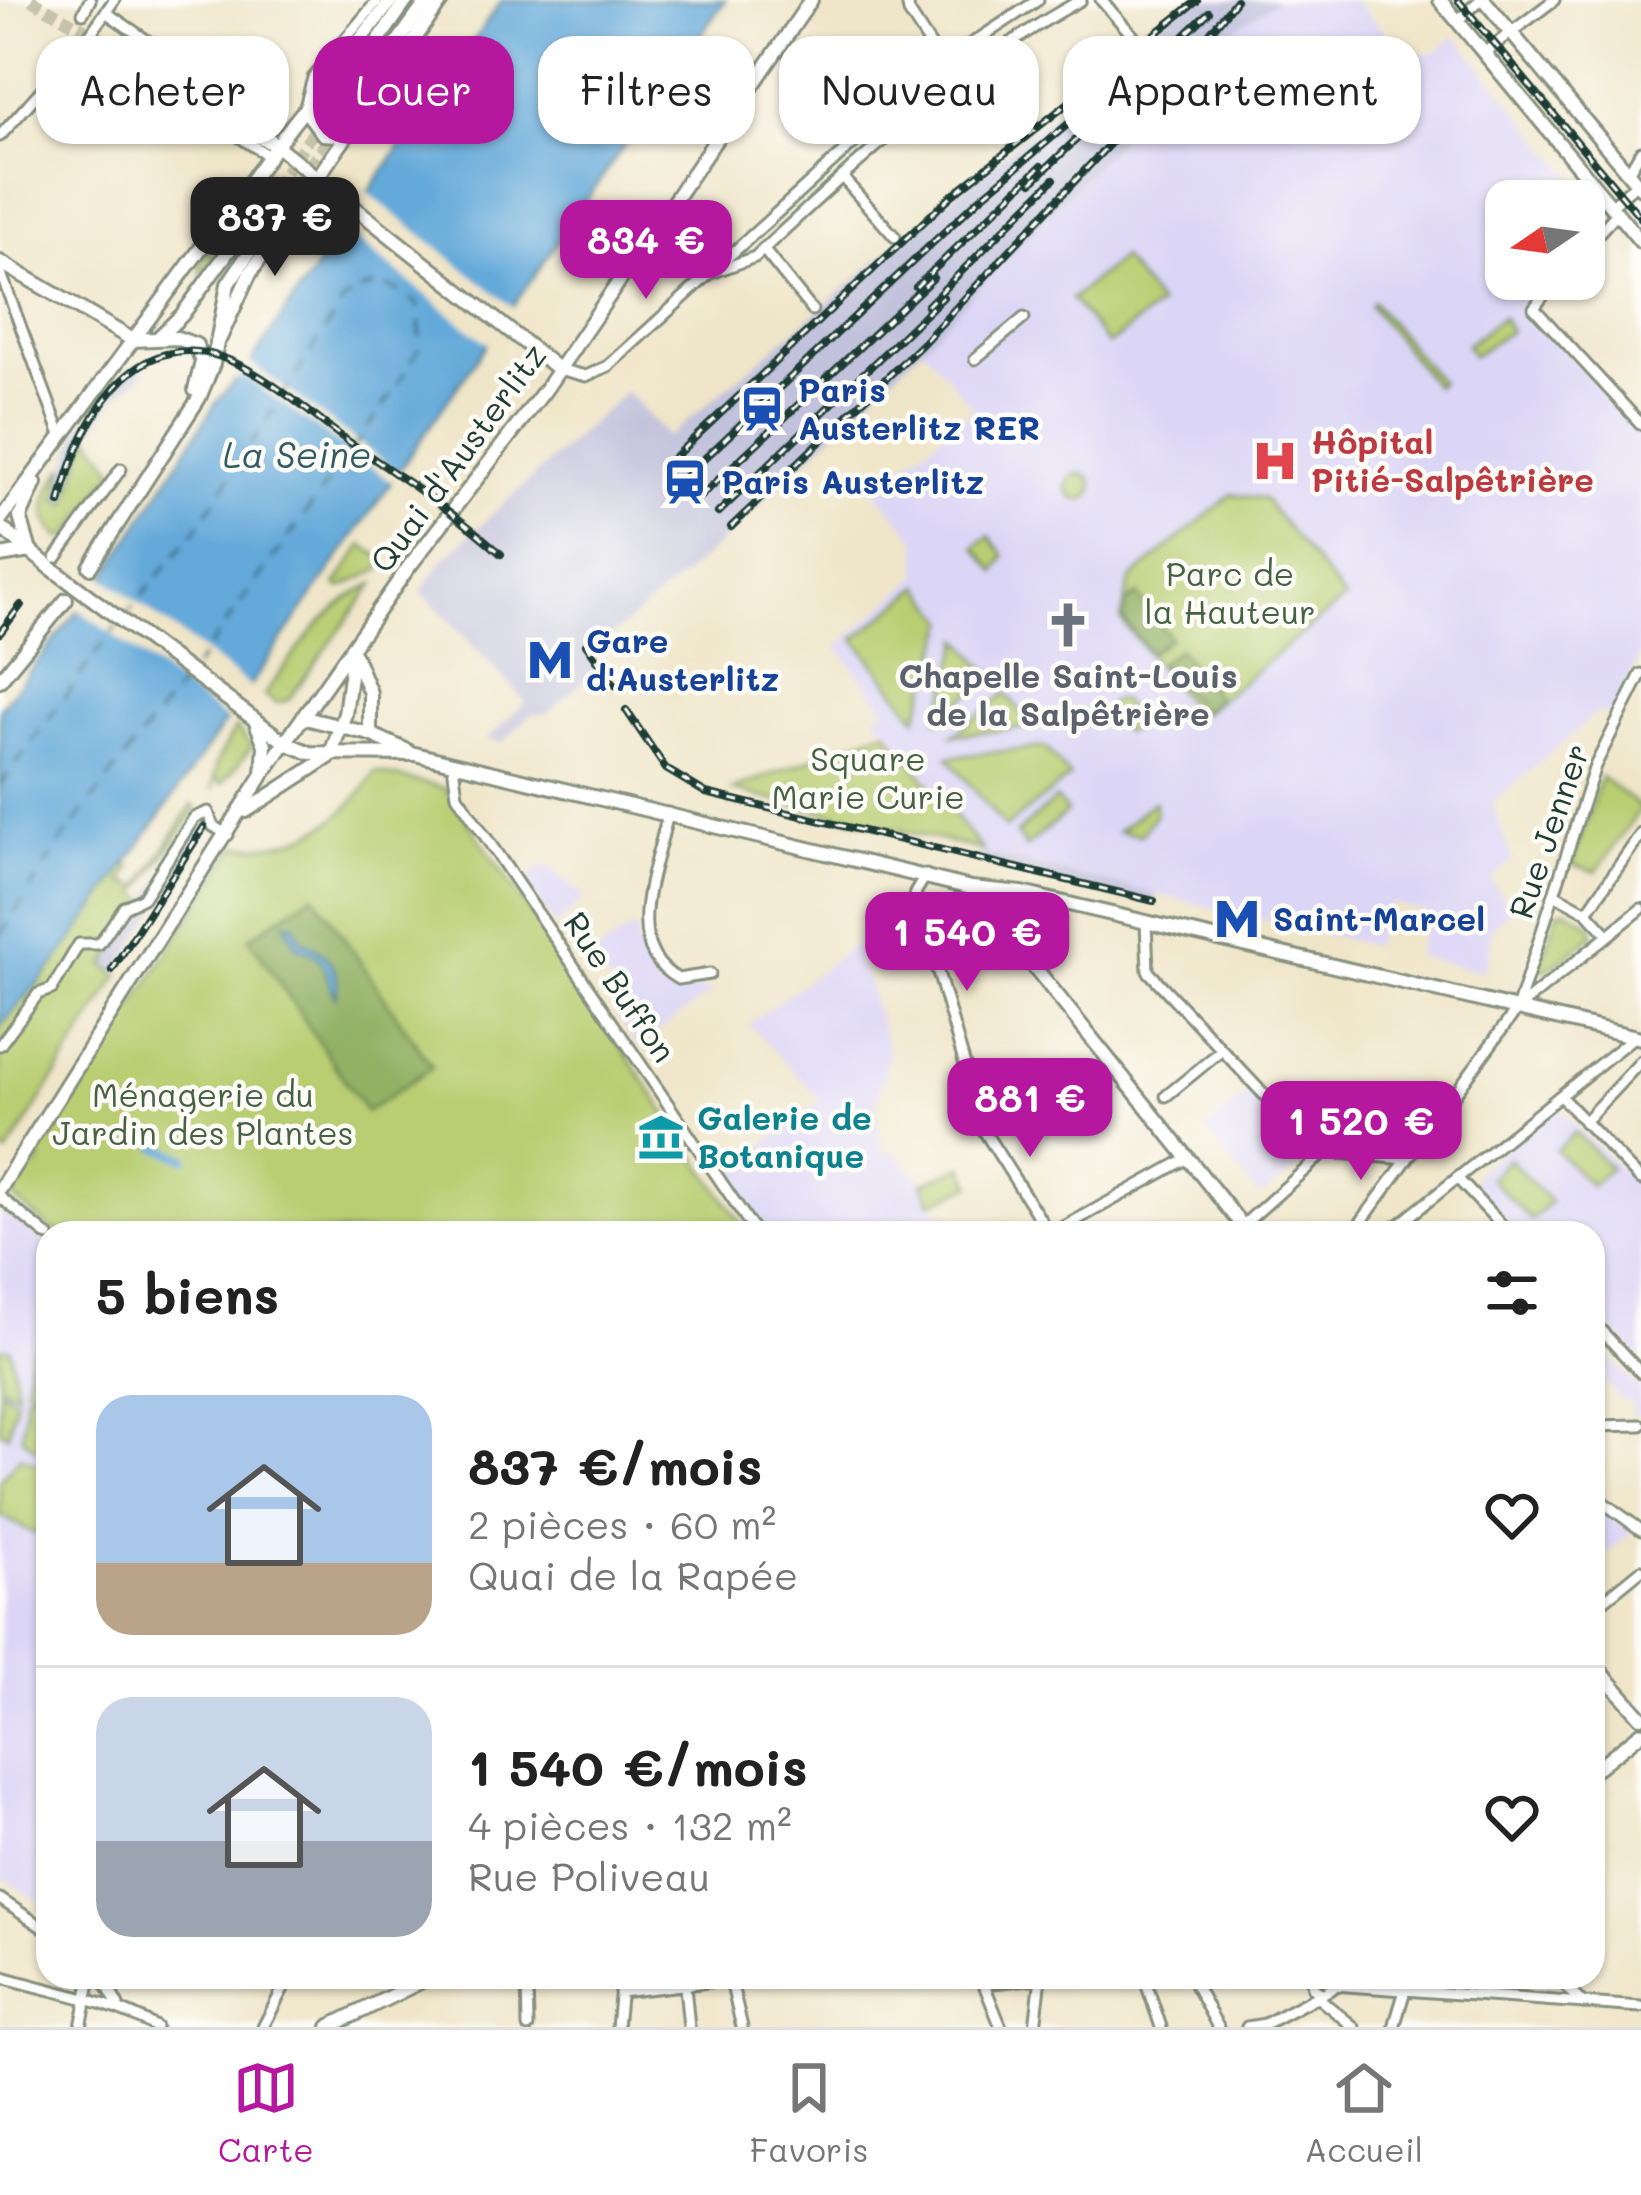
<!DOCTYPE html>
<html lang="fr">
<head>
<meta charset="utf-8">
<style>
	body { margin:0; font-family:Mali,sans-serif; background:#f2f2f2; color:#222; height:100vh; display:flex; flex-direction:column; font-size:45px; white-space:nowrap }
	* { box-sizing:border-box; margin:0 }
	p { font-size:39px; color:#767676 }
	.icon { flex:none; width:66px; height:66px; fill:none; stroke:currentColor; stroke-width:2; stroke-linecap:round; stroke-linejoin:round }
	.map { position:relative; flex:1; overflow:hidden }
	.drawer { position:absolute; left:36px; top:1221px; width:1569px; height:768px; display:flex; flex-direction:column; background:#fff; border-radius:36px; box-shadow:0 3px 9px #0004 }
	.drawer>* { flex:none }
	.banner { position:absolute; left:36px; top:36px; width:1569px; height:108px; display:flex; gap:24px }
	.needle { width:78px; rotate:257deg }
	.buttons { position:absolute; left:1485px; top:180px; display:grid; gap:24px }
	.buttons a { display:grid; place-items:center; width:120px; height:120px; border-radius:24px; background:#fff; box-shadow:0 3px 9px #0004; font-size:60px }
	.price { position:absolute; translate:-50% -102px; padding:0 27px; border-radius:24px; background:#b5179e; color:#fff; font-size:39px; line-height:78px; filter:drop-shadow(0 3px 6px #0008) }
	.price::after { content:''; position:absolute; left:50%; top:72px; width:36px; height:27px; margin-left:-18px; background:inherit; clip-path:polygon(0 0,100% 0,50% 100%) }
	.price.selected { background:#222; color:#fff }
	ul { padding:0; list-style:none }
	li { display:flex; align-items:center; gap:36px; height:300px; padding:0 60px }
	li+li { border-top:3px solid #e0e0e0 }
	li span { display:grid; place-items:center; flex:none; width:336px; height:240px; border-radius:36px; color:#555 }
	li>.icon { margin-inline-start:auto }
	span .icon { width:144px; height:144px; fill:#fffc; stroke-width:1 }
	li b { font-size:51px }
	h2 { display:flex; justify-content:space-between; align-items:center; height:144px; padding:0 60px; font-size:51px }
	.pill { padding:0 42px; border-radius:36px; background:#fff; box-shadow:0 3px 9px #0004; font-size:42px; line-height:108px }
	.pill.selected { background:#b5179e; color:#fff }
	.tabs { display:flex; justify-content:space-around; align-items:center; height:168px; border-top:3px solid #e0e0e0; background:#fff; font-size:33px; color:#767676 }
	.tabs a { display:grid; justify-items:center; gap:6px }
	.tabs .selected { color:#b5179e }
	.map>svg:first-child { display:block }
</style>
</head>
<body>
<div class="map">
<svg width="1641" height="2027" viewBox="0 0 1641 2027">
	<rect width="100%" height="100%" fill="#fdfcf7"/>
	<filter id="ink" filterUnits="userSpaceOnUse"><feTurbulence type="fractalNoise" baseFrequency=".00833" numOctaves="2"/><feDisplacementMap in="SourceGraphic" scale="24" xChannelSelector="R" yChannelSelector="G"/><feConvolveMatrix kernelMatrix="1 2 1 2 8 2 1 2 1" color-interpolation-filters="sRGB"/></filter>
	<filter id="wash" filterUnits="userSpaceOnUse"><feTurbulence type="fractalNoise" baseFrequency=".004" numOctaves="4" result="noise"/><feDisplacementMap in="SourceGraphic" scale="48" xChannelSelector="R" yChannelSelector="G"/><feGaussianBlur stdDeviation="2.7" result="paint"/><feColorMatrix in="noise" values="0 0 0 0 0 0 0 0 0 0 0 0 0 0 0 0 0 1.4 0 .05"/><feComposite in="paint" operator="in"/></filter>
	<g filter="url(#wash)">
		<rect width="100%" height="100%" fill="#efe5c8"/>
		<g fill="#dcd6f6">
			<path d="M1258 0H1353L1407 53 1434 54 1456 36 1603 213 1584 239V201H1506V279H1548L1524 307 1641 433V655L1612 714 1597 713 1492 803 1512 860 1490 880 1512 909 1493 926 1485 972 1416 956 1426 912 1392 903 1381 912 1374 946 983 853 920 768 917 771 894 743 898 739 876 717 885 708 837 647 918 576 917 540 874 489 974 409 923 347 1246 6Z"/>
			<path d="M545 864 585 897 556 927 524 880Z"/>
			<path d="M635 927 641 954 660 978 679 988 714 991 637 1046 613 1010 623 1002 592 956Z"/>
			<path d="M856 943 889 1052 876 1106 883 1155 891 1149 921 1180 931 1203 952 1225 962 1221 968 1233H764L725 1175 821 1100 749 1024Z"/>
			<path d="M1248 1093 1305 1155 1304 1162 1264 1194H1257L1206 1130Z"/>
			<path d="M1558 1108 1641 1189V1360L1593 1310V1233H1520L1474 1184 1475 1173Z"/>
			<path d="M9 1212 48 1244V1907L0 1876V1215Z"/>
			<path d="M1602 1349 1641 1390 1640 1415H1632V1401H1622L1593 1369V1358Z"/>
			<path d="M1593 1503 1632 1532 1593 1566Z"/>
		</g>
		<g fill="#c2c2dc">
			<path d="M1187 0H1277L1203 51 923 347 703 559 597 648 595 670 547 714H532L502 743 487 739 526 702 421 591 444 559 626 391 668 437Z"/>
			<path d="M139 363 144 373 115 398 85 441 67 505 56 502 78 432 116 380Z"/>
			<path d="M197 822 208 829 116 973 105 966Z"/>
			<path d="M979 853 1156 894 1154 904 980 863Z"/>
		</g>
		<g fill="#b9ce72" stroke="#6c8653" stroke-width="3">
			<path d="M372 36 322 107 347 125 338 131 324 128 315 114 317 104Z"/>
			<path d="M267 173 298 195 295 199 268 181 201 274 200 262Z"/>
			<path d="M1121 258 1159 305 1108 345 1071 299Z"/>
			<path d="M1373 302 1440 382 1435 386 1370 306Z"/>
			<path d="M1502 317 1510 331 1473 356 1466 345Z"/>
			<path d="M89 435 115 470 67 537 60 538C36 516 44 495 65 467L57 501 67 504Z"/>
			<circle cx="1080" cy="487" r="13"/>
			<path d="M1232 494 1264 499 1345 599 1202 714 1191 709 1121 620 1131 579Z"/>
			<path d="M989 536 1005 556 996 572 975 547Z"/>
			<path d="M363 545 385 560 379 570 340 588 336 585Z"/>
			<path d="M374 584 288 700 276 703 264 695C297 653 324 605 374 584Z"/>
			<path d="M921 586 948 621 917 718 855 639Z"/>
			<path d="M961 639 992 676 939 719Z"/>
			<path d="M1006 693 1033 727 953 735Z"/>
			<path d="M1114 700 1122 701 1139 722 1125 733 1105 707Z"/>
			<path d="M236 727 252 747 222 784 215 777 212 791 217 761Z"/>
			<path d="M886 730 982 850 732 790Z"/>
			<path d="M1045 747 1070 777 1005 828 948 757Z"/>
			<path d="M375 772 445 788 748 1233H56L12 1197 29 1170 39 1165 40 1152 236 846C297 849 344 825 375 772Z"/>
			<path d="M1601 777 1641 808 1596 872 1572 864Z"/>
			<path d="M1056 799 1067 812 1026 847 1016 834Z"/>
			<path d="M1154 801 1156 813 1141 835 1118 831Z"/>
			<path d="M192 805 197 809 138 893 147 901 105 965 119 975 7 1154 0 1149V1027L54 965 128 863 131 869 123 882 140 887Z"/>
			<path d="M1567 909 1592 926 1593 935 1546 971 1540 967 1558 912Z"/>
			<path d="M1575 1132 1610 1168 1591 1186 1556 1150Z"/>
			<path d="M1509 1159 1550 1202 1531 1220 1490 1178Z"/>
			<path d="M964 1166 972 1185 931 1203 923 1183Z"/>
			<path d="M39 1343 48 1345V1397L26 1387 32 1348Z"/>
			<path d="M0 1348 10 1349 17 1393 0 1386Z"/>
			<path d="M0 1390 16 1399 8 1435 0 1431Z"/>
			<path d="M32 1392 48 1402V1458L22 1437 26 1394Z"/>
			<path d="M20 1456 48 1469V1522L35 1534 0 1515V1480Z"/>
		</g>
		<g fill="#92b164" stroke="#58774c" stroke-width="3">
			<path d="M1137 595 1170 638 1150 653 1123 619 1125 604Z"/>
			<path d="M1179 649 1218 699 1202 711 1158 664Z"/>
			<path d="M314 894 432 1067 366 1112 249 938Z"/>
		</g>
		<g fill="#63a9d9" stroke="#417386" stroke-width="3">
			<path d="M502 0H725L117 878 54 965 0 1027V708L103 580 216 403 250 363Z"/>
			<path d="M285 923 294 924 301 940C324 949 344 970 335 997 324 973 328 955 297 947Z"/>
		</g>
		<g fill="#efe5c8">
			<path d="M362 188 518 311 493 348 339 226Z"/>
			<path d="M247 355 251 363 398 472 409 469 393 492 392 482 242 375 238 380 230 375Z"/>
			<path d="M100 574 255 690 231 723 75 607Z"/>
		</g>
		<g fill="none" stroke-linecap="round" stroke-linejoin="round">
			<path stroke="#63a9d9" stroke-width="9" d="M157 1147 186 1158"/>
			<g stroke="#335d66" stroke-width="3" stroke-dasharray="15 12" stroke-linecap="butt">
				<path d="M124 618 195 531 344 301C371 280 392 281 418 305L421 345 392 394 194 668"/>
				<path d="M0 786 117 625"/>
				<path d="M0 936 65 836 188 675"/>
			</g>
		</g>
	</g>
	<g filter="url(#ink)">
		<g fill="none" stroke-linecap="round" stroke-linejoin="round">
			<g stroke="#c5c3aa" stroke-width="12" stroke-dasharray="12 6" stroke-linecap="butt">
				<path d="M31 0 127 53"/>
				<path d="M275 187 329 110"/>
				<path d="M288 195 342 119"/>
			</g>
			<g stroke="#87917e" stroke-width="15">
				<g id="minor">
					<path d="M907 0 909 12 953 80"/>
					<path d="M1101 0 1135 38"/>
					<path d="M83 13 90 0"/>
					<path d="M107 13 232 99 277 145"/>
					<path d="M1457 21 1480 0"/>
					<path d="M87 39 269 156"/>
					<path d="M1484 53 1554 0"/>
					<path d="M959 76 1009 132"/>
					<path d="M305 107 313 78 378 0"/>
					<path d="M0 136 87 39 114 0"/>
					<path d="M1628 173 1641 151"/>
					<path d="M842 177 895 237"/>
					<path d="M1611 206 1637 183"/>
					<path d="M763 249 812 310"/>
					<path d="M1584 249 1617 213"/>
					<path d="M0 271 61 435"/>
					<path d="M714 272 755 257C857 162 958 67 1081 0"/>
					<path d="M1556 279 1534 308 1641 424"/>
					<path d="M975 359 1024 318"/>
					<path d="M558 369 586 376 608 366 942 63 1038 0"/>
					<path d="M56 558 121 469"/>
					<path d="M453 765 457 795 756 1233"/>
					<path d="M668 813C658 865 618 946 678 979L710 974"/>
					<path d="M926 875 915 893 984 1131 1049 1233"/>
					<path d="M1554 894 1587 912 1608 935"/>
					<path d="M1587 912 1641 834"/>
					<path d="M1146 922 1148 971 1315 1149 1325 1152"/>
					<path d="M1517 1009 1641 909"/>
					<path d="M0 1045 38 994 52 989 79 944H99L124 907 143 898 194 818 208 812 213 826 228 835"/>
					<path d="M1166 1096 1221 1051"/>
					<path d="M1560 1096 1641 1180"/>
					<path d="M1584 1122 1641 1061"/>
					<path d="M1457 1178 1509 1233"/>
					<path d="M0 1197 48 1236"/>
					<path d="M1401 1223 1635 1036"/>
					<path d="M1242 1226 1325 1152 1407 1159"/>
					<path d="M1053 1233 1188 1158"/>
					<path d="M1353 1233 1517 1009 1595 766 1641 674"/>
					<path d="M1386 1233 1394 1226"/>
					<path d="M1593 1322 1641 1373"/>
					<path d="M1593 1426 1641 1425"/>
					<path d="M1593 1495 1641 1530"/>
					<path d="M1593 1609 1641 1570"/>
					<path d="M0 1899 48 1931"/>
					<path d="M0 1976C53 1993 108 1999 156 2027"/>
					<path d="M102 1977 118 2005"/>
					<path d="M527 1977 528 2027"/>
					<path d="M730 1977 742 2027"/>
					<path d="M899 1977H918"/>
					<path d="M981 1977 1001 2027"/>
					<path d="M1144 1977 1161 2027"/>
					<path d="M1191 1977 1218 2027"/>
					<path d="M1311 1977 1313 1988 1321 1993"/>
					<path d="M1557 1977 1583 2003"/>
					<path d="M984 1984 1048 1977"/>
					<path d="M1334 1985 1641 2007"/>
					<path d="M685 1987 689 2027"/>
					<path d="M620 1992 753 1977"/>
					<path d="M1317 1997 1354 2027"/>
					<path d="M81 2027 91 1977"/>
					<path d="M263 2027 289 1977"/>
					<path d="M617 2027 622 1977"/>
					<path d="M1035 2027 1041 1977"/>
					<path d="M1247 2027 1265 2024 1333 1988 1334 1977"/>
					<path d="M1394 2027 1409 1977"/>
				</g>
			</g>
			<g stroke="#87917e" stroke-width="18">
				<g id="major">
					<path d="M1440 0 1641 242"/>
					<path d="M1484 0 1641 188"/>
					<path d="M127 53 225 119 277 146 558 369"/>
					<path d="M305 110 323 134 347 136"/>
					<path d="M329 110 407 0"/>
					<path d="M342 119 428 0"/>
					<path d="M0 262 133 340"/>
					<path d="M160 336 182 315 275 187"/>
					<path d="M220 338 249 275 442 0"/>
					<path d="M133 340 177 338 196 345 202 362 195 390"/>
					<path d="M0 520 292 125 392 0"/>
					<path d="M0 527 51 568"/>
					<path d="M30 551 20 517 35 483"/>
					<path d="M0 556 30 551"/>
					<path d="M90 567 199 398 213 364 228 284 288 195"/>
					<path d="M354 654 370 693V734"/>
					<path d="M179 663 286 743 310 753 415 754 971 888 1022 893 1641 1038"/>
					<path d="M0 680 66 600"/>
					<path d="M305 718 370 734 408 751"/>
					<path d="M257 725 265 745 263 774"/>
					<path d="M330 756 345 714 353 653"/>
					<path d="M246 811 329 757"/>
					<path d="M971 888 1248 1233"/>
					<path d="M0 1189 263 774 408 568 545 390 811 0"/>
					<path d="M1593 1663 1641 1717"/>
					<path d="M1593 1771 1641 1733"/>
					<path d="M329 2027 430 1977"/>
				</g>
			</g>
			<use href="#minor" stroke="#fff" stroke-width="9"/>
			<use href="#major" stroke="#fff" stroke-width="12"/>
			<g stroke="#1f3d34" stroke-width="8">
				<g id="rail">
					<path d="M1458 0 1641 218"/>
					<path d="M1032 182 1209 12"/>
					<path d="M916 287 1041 166"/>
					<path d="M927 306 1054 179"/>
					<path d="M669 462 951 196 1197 1"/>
					<path d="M684 478 979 199 1086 109"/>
					<path d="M701 496 933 278"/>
					<path d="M60 503C78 426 133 318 231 361 272 379 309 413 345 439 398 476 454 511 501 554"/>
					<path d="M718 513 943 297"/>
					<path d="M731 527 923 343 1190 58 1236 0"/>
					<path d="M0 633 21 605"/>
					<path d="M586 644 615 685"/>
					<path d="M626 710 666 769 706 793 1154 901"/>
					<path d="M112 970 204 827"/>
				</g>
			</g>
			<use href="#rail" stroke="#fdfcf7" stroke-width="3" stroke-dasharray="9" stroke-linecap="butt"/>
			<g stroke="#87917e" stroke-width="18" stroke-linecap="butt">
				<path id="major-bridge" d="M51 568 179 663"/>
			</g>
			<use href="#major-bridge" stroke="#fff" stroke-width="12"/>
		</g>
	</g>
	<defs>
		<g id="station-bare" transform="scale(3.6)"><path d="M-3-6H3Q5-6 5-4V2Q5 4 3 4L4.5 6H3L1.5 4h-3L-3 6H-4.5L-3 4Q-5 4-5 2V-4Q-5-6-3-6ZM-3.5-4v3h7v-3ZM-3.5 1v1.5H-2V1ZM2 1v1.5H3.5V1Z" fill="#1a4fb4" stroke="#fdfcf7" stroke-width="2.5" paint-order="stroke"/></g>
		<g id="hospital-bare" transform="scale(3.6)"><path d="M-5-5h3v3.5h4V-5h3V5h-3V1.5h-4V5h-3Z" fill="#e0444e" stroke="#fdfcf7" stroke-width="2.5" paint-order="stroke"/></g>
		<g id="church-bare" transform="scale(3.6)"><path d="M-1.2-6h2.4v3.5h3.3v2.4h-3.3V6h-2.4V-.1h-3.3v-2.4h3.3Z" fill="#6b7280" stroke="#fdfcf7" stroke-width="2.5" paint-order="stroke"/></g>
		<g id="metro-bare" transform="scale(3.6)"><path d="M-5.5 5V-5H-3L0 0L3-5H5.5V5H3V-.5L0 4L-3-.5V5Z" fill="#1a4fb4" stroke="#fdfcf7" stroke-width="2.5" paint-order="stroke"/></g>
		<g id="museum-bare" transform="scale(3.6)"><path d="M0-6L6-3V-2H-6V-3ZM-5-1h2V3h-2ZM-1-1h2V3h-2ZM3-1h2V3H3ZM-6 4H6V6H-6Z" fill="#0f9aa8" stroke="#fdfcf7" stroke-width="2.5" paint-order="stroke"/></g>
	</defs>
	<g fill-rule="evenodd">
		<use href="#station-bare" x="762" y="409"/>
		<use href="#hospital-bare" x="1275" y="461"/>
		<use href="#station-bare" x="685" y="482"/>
		<use href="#church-bare" x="1068" y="625"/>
		<use href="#metro-bare" x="550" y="660"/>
		<use href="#metro-bare" x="1237" y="919"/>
		<use href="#museum-bare" x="661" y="1137"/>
	</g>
	<g text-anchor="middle" stroke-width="9" stroke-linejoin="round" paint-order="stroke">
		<g font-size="33" font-weight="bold" fill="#164399" stroke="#fdfcf7" text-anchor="start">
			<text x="798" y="402">Paris<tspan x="798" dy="38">Austerlitz RER</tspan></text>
			<text x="721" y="494">Paris Austerlitz</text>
			<text x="586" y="653">Gare<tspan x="586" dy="38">d'Austerlitz</tspan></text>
			<text x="1273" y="931">Saint-Marcel</text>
		</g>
		<g font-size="33" font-weight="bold" fill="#be3a42" stroke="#fdfcf7" text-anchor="start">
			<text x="1311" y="454">Hôpital<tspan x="1311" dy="38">Pitié-Salpêtrière</tspan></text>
		</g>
		<g font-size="33" fill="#1f3d34" stroke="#fdfcf7">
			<text transform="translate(458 458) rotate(-54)" y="12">Quai d'Austerlitz</text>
			<text transform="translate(1549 831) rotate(-71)" y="12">Rue Jenner</text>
			<text transform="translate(620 987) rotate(56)" y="12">Rue Buffon</text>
		</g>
		<g font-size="33" fill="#466144" stroke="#fdfcf7">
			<text x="1230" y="586">Parc de<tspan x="1230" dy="38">la Hauteur</tspan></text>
			<text x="868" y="771">Square<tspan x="868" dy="38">Marie Curie</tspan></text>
			<text x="203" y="1107">Ménagerie du<tspan x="203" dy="38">Jardin des Plantes</tspan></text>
		</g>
		<g font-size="33" font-weight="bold" fill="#5b616d" stroke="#fdfcf7">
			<text x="1068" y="688">Chapelle Saint-Louis<tspan x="1068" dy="38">de la Salpêtrière</tspan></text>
		</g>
		<g font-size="33" font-weight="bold" fill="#0d838f" stroke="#fdfcf7" text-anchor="start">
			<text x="697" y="1130">Galerie de<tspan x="697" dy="38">Botanique</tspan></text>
		</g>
		<g font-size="36" font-style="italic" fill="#335d66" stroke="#fdfcf7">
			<text x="297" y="468">La Seine</text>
		</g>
	</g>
</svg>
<div class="buttons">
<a><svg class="needle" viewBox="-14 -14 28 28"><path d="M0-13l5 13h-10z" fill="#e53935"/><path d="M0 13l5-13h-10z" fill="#767676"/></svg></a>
</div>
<b class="price selected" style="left:275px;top:279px">837 €</b>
<b class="price" style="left:646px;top:302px">834 €</b>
<b class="price" style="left:967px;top:994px">1 540 €</b>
<b class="price" style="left:1030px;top:1160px">881 €</b>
<b class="price" style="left:1361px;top:1183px">1 520 €</b>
<div class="banner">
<a class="pill">Acheter</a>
<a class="pill selected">Louer</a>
<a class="pill">Filtres</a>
<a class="pill">Nouveau</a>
<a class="pill">Appartement</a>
</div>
<section class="drawer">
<h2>5 biens<svg class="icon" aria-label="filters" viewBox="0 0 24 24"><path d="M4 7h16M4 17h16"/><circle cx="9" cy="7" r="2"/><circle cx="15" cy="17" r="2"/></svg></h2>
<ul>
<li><span style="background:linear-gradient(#a9c7e8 70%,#b9a48a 0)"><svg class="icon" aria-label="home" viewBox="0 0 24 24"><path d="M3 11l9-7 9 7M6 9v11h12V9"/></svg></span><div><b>837 €/mois</b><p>2 pièces · 60 m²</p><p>Quai de la Rapée</p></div><svg class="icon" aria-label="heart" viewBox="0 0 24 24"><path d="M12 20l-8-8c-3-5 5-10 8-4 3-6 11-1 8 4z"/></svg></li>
<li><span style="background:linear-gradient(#c9d6e8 60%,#9aa5b1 0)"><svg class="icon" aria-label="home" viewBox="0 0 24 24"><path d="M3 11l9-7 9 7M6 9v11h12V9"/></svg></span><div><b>1 540 €/mois</b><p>4 pièces · 132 m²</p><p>Rue Poliveau</p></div><svg class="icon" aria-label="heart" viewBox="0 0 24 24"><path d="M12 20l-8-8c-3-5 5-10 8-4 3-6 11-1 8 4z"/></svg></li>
</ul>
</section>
</div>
<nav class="tabs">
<a class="selected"><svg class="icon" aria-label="map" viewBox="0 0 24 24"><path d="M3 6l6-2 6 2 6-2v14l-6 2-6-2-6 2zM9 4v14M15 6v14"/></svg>Carte</a>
<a><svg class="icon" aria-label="saved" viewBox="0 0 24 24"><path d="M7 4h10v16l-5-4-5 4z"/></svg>Favoris</a>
<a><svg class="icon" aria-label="home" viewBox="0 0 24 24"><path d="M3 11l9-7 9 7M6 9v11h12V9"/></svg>Accueil</a>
</nav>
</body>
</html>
